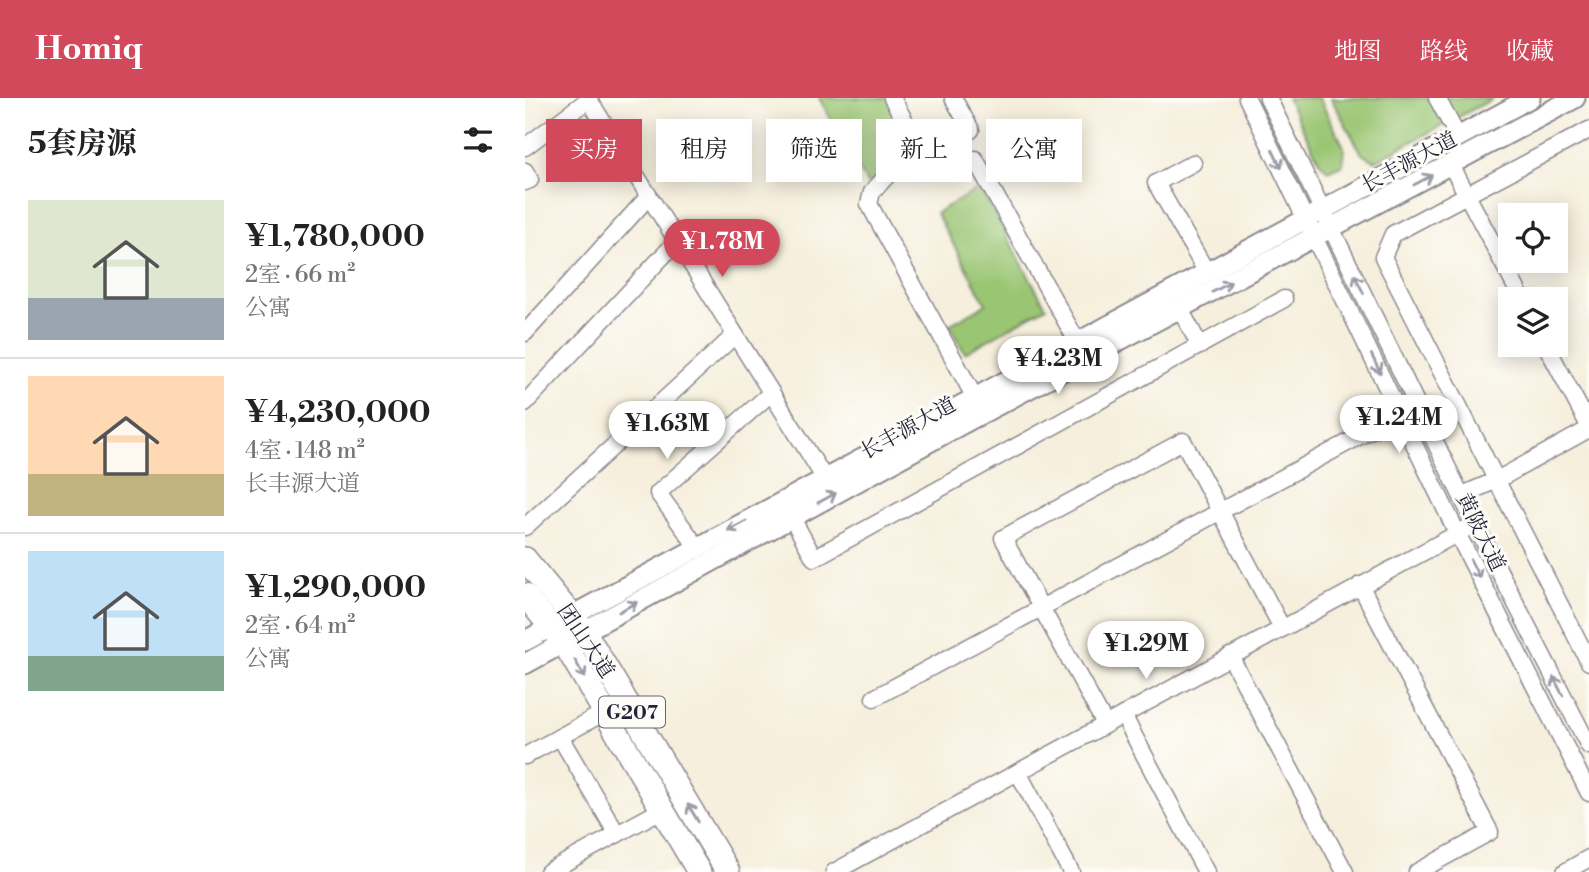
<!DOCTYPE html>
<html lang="zh">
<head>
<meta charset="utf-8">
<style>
	body { margin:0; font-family:"Libre Bodoni","Noto Serif SC",serif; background:#f6f6f6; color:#222; height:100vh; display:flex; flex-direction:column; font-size:26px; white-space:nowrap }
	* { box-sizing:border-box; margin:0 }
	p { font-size:23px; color:#767676 }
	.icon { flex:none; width:38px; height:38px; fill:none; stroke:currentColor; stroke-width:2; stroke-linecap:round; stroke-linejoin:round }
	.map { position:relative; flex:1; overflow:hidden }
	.sheet { display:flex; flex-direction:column; background:#fff; width:525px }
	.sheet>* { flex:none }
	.banner { position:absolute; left:21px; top:21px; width:665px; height:63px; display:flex; gap:14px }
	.fabs { position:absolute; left:973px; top:105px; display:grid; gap:14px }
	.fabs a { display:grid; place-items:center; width:70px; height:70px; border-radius:0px; background:#fff; box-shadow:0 4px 18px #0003; font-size:35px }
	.price { position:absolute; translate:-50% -60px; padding:0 16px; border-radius:24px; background:#fff; color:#222; font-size:23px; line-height:46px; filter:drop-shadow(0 2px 4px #0008) }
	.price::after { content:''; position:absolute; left:50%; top:42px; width:21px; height:16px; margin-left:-10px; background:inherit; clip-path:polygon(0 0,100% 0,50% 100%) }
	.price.selected { background:#d1495b; color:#fff }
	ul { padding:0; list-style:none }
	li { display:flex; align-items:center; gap:21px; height:175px; padding:0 28px }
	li+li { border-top:2px solid #e0e0e0 }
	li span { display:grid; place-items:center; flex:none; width:196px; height:140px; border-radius:0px; color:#555 }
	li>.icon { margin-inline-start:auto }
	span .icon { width:84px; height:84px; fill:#fffc; stroke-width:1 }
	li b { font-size:30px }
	h2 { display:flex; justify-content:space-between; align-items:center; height:84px; padding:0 28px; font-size:30px }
	.pill { padding:0 24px; border-radius:0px; background:#fff; box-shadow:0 4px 18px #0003; font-size:24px; line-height:63px }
	.pill.selected { background:#d1495b; color:#fff }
	header { display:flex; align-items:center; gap:42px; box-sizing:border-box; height:98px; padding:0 35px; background:#d1495b; color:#fff }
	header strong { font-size:33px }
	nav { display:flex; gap:38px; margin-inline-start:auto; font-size:24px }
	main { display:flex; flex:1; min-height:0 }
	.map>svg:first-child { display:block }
</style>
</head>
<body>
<header>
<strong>Homiq</strong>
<nav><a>地图</a><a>路线</a><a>收藏</a></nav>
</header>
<main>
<section class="sheet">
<h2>5套房源<svg class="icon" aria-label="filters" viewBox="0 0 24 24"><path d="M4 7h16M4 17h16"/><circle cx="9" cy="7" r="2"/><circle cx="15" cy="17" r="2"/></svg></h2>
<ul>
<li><span style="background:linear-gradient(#dfe7d0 70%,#9aa5b1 0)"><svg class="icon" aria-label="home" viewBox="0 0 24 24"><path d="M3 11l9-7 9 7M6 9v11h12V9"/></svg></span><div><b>¥1,780,000</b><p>2室 · 66 m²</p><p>公寓</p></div></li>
<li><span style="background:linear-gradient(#ffd9b3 70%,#c2b280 0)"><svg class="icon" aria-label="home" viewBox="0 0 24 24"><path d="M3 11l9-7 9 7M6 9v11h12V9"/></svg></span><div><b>¥4,230,000</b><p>4室 · 148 m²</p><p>长丰源大道</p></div></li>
<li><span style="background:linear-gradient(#bfe0f5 75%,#7fa58c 0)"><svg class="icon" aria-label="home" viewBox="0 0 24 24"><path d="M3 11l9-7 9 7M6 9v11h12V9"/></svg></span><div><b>¥1,290,000</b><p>2室 · 64 m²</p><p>公寓</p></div></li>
</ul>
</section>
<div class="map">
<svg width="1064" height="774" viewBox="0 0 1064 774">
	<rect width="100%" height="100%" fill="#fdfcf7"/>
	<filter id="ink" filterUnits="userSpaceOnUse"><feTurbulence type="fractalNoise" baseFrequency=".0143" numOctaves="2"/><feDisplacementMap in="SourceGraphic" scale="14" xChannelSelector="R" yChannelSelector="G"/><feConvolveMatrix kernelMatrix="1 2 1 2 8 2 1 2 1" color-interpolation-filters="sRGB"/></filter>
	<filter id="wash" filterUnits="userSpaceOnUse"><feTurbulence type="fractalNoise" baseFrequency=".00686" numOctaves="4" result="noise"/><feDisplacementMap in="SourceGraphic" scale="28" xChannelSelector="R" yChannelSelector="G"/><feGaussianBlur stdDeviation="1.57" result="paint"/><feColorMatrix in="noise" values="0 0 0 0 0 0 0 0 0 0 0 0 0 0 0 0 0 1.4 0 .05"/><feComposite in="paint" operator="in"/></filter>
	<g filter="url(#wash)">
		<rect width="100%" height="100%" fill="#f6efdd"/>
		<g fill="#9ac572" stroke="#5e7456" stroke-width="2">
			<path d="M294 0H367L392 45 347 94Z"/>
			<path d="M762 0H794L819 49 818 66 803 73 794 63Z"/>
			<path d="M806 0H969L850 63 837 56Z"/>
			<path d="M455 90 521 209 440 255 424 227 461 206 411 115Z"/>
		</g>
	</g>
	<g filter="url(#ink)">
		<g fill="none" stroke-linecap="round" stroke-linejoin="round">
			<g stroke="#8c888c" stroke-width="19">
				<g id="minor">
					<path d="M63 0 300 381"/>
					<path d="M367 0 392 45"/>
					<path d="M428 0 446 32 399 59 392 45 347 94 344 106 450 300"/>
					<path d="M722 0 932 435 1064 695"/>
					<path d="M743 0 950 426 1064 648"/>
					<path d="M912 0 933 39"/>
					<path d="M1064 32 868 136 858 159 1064 564"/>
					<path d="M0 49 64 1"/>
					<path d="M450 61 553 245"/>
					<path d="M668 65 631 85 682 175"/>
					<path d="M926 67 997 201"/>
					<path d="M0 73 5 82 0 84"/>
					<path d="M655 211 675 248"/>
					<path d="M0 235 124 98"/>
					<path d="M1021 247 1064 328"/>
					<path d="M0 305 152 143"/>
					<path d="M937 397 972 382 1064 331"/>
					<path d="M267 420 289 460 759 201"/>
					<path d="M0 429 210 237"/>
					<path d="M173 450 133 395 246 295"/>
					<path d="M835 487 965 734 892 774"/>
					<path d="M705 558 820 774"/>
					<path d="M349 600 848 331"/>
					<path d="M598 617 681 774"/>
					<path d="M580 626 478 440 658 343 757 530"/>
					<path d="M35 639 92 736"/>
					<path d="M0 658 80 614"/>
					<path d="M493 674 546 774"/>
					<path d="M23 774 138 711"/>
					<path d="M309 774 950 426"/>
					<path d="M1040 774 1064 760"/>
				</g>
			</g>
			<g stroke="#8c888c" stroke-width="23">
				<g id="major">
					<path d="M0 543 1005 0"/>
					<path d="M0 566 437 326 1050 0"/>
				</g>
			</g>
			<g stroke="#8c888c" stroke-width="26">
				<g id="highway">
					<path d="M0 461 59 533 203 774"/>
					<path d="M0 497 39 545 174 774"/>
				</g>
			</g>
			<use href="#minor" stroke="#fff" stroke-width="16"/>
			<use href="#major" stroke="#fff" stroke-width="19"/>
			<use href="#highway" stroke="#fff" stroke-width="23"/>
		</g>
		<defs><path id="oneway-shaft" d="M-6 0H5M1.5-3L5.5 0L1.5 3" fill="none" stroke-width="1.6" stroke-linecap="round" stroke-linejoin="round" transform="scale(1.75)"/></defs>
		<g stroke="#9c9ca7">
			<use href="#oneway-shaft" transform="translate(752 61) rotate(64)"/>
			<use href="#oneway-shaft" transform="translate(898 82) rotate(-28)"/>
			<use href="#oneway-shaft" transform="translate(834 186) rotate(-116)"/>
			<use href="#oneway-shaft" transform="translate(697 189) rotate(-28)"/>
			<use href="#oneway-shaft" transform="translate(851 266) rotate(64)"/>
			<use href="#oneway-shaft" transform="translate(302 400) rotate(-29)"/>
			<use href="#oneway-shaft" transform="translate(212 428) rotate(152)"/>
			<use href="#oneway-shaft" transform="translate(950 471) rotate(63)"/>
			<use href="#oneway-shaft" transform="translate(103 509) rotate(-29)"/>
			<use href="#oneway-shaft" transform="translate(55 571) rotate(60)"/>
			<use href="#oneway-shaft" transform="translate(1033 588) rotate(-117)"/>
			<use href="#oneway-shaft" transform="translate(168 715) rotate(-121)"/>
		</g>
	</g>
	<g text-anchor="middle" stroke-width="6" stroke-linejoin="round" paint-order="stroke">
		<rect fill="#fdfcf7" stroke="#646373" stroke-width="2" x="74" y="598.5" width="66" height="31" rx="5"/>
		<g font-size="19" font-weight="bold" fill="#22223b">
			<text x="107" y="621">G207</text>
		</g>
		<g font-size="21" fill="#22223b" stroke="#fdfcf7">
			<text transform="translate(884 64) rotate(-28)" y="7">长丰源大道</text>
			<text transform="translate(383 330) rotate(-29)" y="7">长丰源大道</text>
			<text transform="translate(956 434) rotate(64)" y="7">黄陂大道</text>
			<text transform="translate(61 543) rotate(56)" y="7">团山大道</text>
		</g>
	</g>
</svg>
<div class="fabs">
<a><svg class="icon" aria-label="locate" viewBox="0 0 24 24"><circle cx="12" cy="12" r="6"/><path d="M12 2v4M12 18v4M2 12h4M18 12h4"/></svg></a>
<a><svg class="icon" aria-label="layers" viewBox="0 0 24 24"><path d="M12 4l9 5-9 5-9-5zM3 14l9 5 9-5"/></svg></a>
</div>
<b class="price selected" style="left:197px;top:181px">¥1.78M</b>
<b class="price" style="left:533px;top:298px">¥4.23M</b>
<b class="price" style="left:874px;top:357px">¥1.24M</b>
<b class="price" style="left:142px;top:363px">¥1.63M</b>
<b class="price" style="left:621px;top:583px">¥1.29M</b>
<div class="banner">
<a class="pill selected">买房</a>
<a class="pill">租房</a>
<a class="pill">筛选</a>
<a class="pill">新上</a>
<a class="pill">公寓</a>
</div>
</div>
</main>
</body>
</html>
